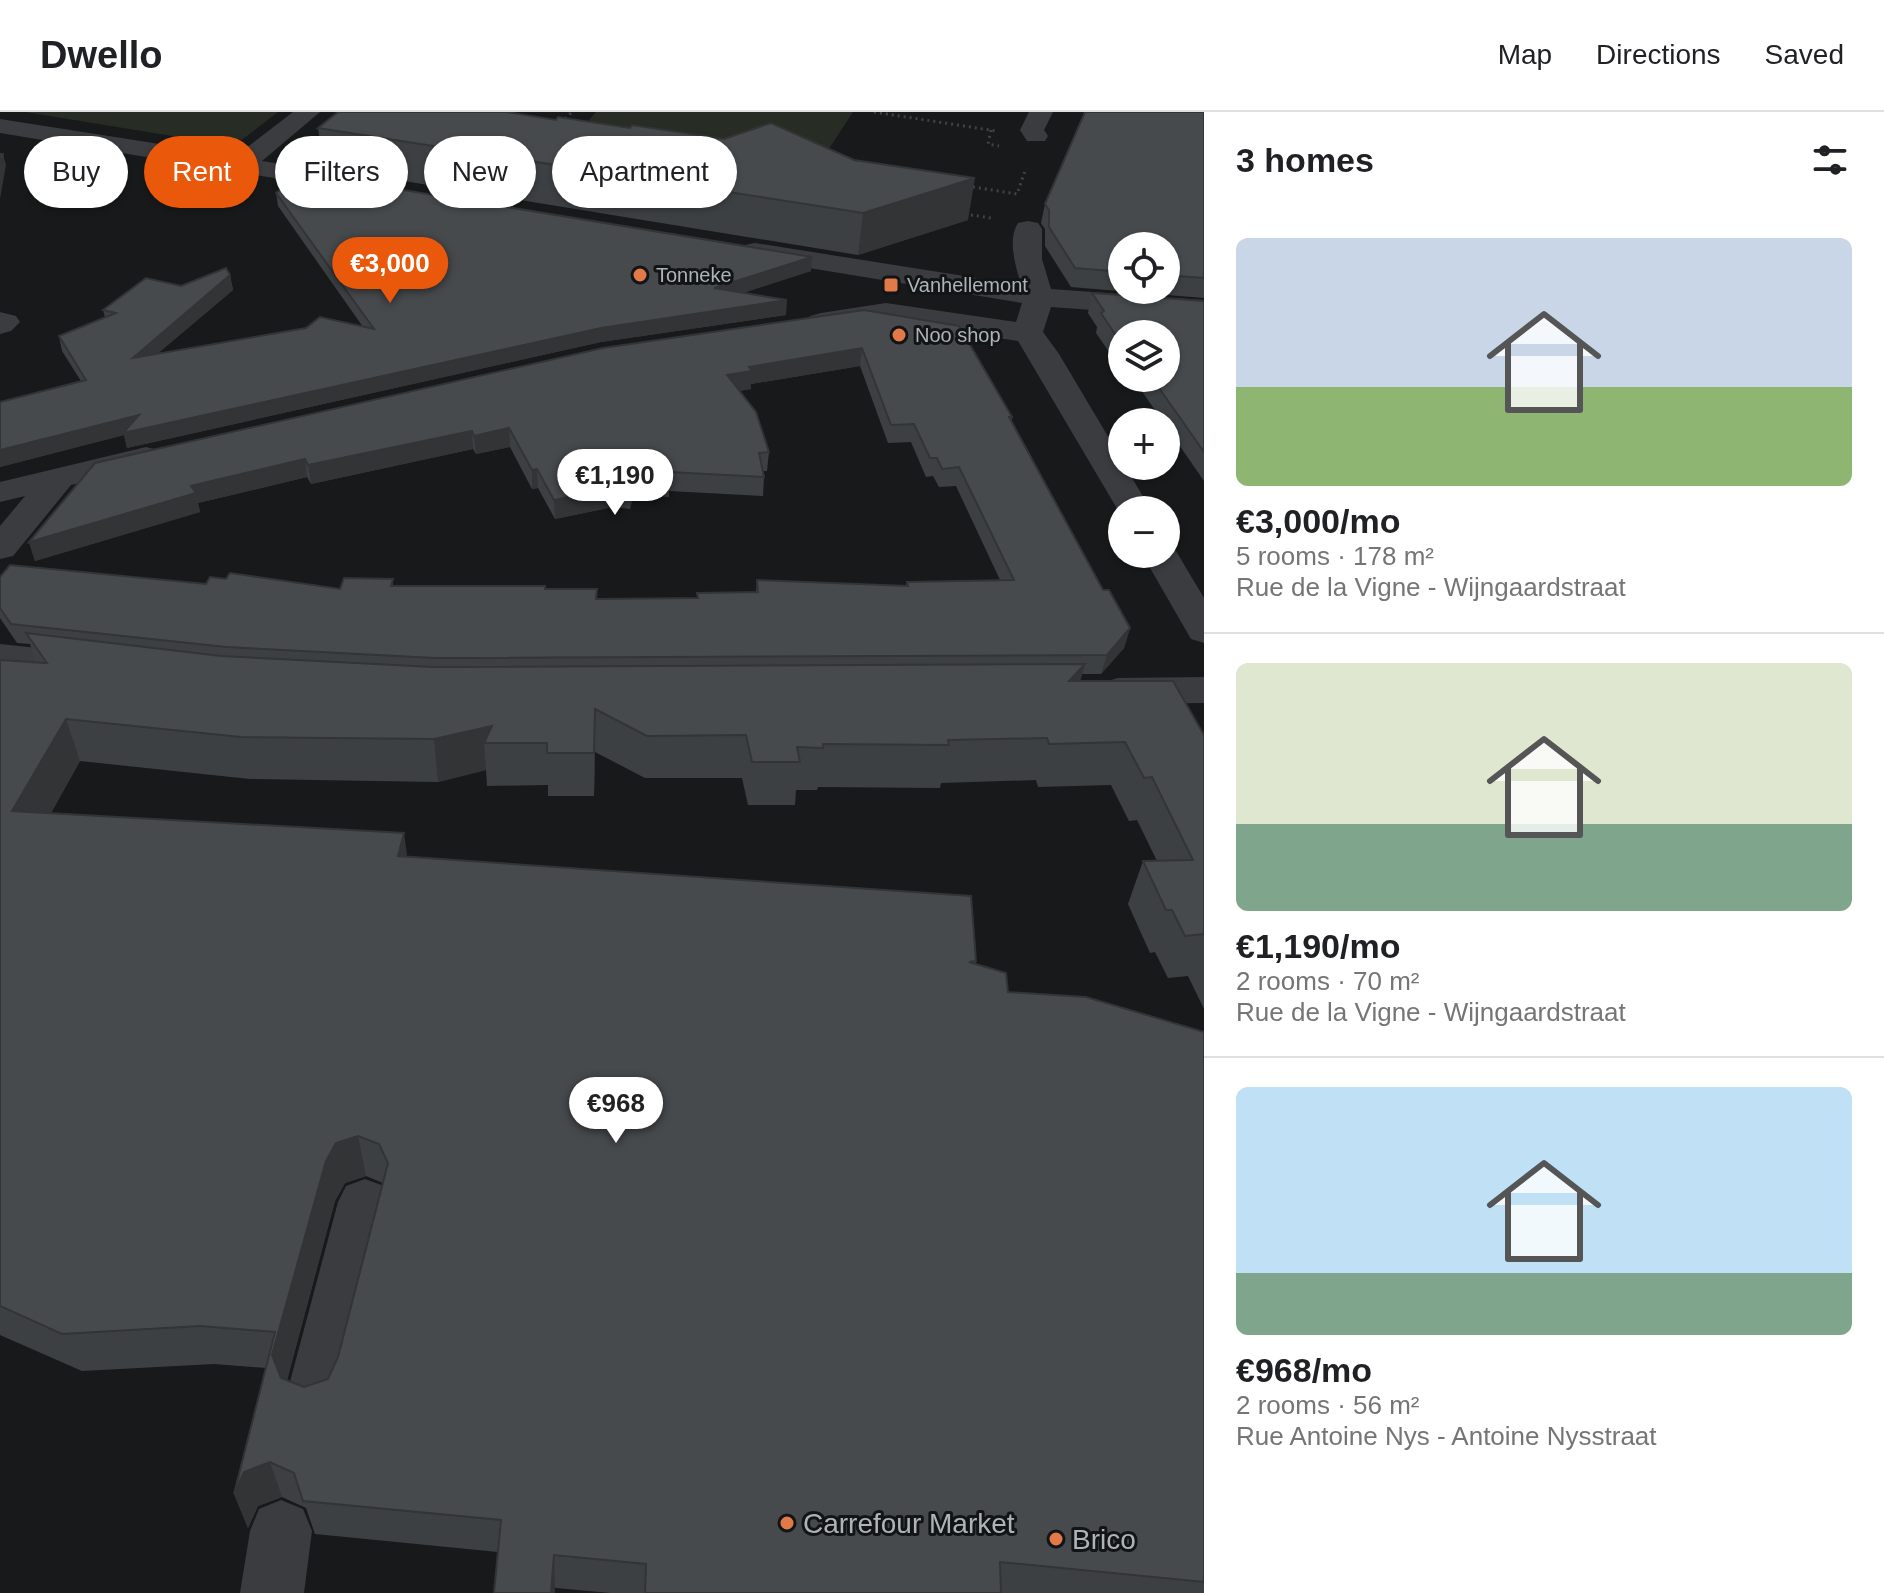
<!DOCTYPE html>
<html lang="en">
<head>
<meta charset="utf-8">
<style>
	body { margin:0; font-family:Arial,sans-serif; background:#f6f6f6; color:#202124; height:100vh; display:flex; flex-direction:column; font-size:30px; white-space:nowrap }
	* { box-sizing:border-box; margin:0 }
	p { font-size:26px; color:#757577 }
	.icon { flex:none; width:44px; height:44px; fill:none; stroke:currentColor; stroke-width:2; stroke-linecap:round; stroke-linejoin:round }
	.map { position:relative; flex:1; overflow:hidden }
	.sheet { display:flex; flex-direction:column; background:#fff; width:680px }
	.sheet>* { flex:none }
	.guide { position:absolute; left:24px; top:24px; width:760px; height:72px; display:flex; gap:16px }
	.buttons { position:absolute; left:1108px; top:120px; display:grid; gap:16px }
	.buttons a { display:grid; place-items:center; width:72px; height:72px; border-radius:50%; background:#fff; box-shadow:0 2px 6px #0004; font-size:40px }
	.price { position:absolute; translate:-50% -68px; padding:0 18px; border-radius:28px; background:#fff; color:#222; font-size:26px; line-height:52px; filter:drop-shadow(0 2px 4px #0008) }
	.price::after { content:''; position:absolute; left:50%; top:48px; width:24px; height:18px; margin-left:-12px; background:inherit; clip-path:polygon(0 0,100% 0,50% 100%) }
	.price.current { background:#ea580c; color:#fff }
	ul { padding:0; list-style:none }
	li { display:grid; align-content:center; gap:16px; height:424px; padding:0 32px }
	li+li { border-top:2px solid #e0e0e0 }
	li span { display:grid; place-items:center; height:248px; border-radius:12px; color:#555 }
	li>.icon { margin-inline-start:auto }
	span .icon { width:144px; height:144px; fill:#fffc; stroke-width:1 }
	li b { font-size:34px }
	h2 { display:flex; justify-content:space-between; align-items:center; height:96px; padding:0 32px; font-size:34px }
	.tag { padding:0 28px; border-radius:36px; background:#fff; box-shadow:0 2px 6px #0004; font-size:28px; line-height:72px }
	.tag.current { background:#ea580c; color:#fff }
	header { display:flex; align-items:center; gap:48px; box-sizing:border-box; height:112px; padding:0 40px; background:#fff; border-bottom:2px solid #e0e0e0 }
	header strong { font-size:38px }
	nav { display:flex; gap:44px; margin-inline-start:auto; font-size:28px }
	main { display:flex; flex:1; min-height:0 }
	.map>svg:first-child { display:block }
</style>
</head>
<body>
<header>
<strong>Dwello</strong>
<nav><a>Map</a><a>Directions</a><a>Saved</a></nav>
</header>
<main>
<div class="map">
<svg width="1204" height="1481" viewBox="0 0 1204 1481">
	<rect width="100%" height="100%" fill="#18191a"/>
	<g fill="#272c25">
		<path d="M25 0H278L239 30 215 31Z"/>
		<path d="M596 0H853L823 46 587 10Z"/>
	</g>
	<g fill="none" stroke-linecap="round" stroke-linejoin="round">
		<g stroke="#404346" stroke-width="3" stroke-dasharray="2 4" stroke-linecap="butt">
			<path d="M874 0 996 19"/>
			<path d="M561 11 572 0"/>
			<path d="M991 18 988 32 999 34"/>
			<path d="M967 74 1017 82 1026 56"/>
			<path d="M965 102 991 106"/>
		</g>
		<g fill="#3a3c3f" fill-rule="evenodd">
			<path d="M293 0H320L262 49 368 66 372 72 368 78 359 80 0 21V7L236 44Z"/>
			<path d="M1029 0H1053L1044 18 1048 24 1045 29H1027L1020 18Z"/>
			<path d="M1028 109 1038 111 1042 117V147L1051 177 1204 188V206L1051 195 1043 220 1059 242 1122 348V354H1125L1151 398H1122V405L1018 229 886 209 821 219 810 216 806 210 810 204 821 201 886 191 1016 210 1022 191 755 147 745 145 741 139 745 133 755 131 1021 173C1016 155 1007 128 1018 111Z"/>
			<path d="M0 200 16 204 20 210 11 219 0 222Z"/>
			<path d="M146 335 158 338 163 345 158 352 71 373 13 444 0 447V414L25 384 0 390V370Z"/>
			<path d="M1166 433 1173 434 1204 486V531L1191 527 1142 442H1166Z"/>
			<path d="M0 532 95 542 109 545 115 554 109 563 95 566 0 556Z"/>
			<path d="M1204 565V591L1118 592 1104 588 1098 579 1104 570 1118 566Z"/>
			<path d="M365 1067 384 1074 392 1090 345 1281 337 1301 316 1309 295 1301 287 1281 338 1090 346 1074Z"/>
			<path d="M281 1388 303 1397 312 1419 304 1481H240L250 1419 259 1397Z"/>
		</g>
	</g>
	<g fill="#3d4042" fill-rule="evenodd">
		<path d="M1204 0V186L1071 175 1045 134V117L1041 111 1045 92ZM1122 134H1166V178H1122Z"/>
		<path d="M318 16 968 108 858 143 324 56Z"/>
		<path d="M276 81 812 145 811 159 742 181 786 203 601 230 127 336 124 323 0 355V290L81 269 62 239 59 224 105 205 103 198 181 174 230 163 233 178 158 241 363 215 278 94Z"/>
		<path d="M1092 181 1204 189V369L1166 314V310H1163L1133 266H1166L1122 222V250L1119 246 1112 244 1096 221 1097 215 1088 201Z"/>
		<path d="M864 198 1012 305V309L1103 478 1130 516 1124 536 1101 562H1082L1080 569 1204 623V897L1188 864 1168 866 1155 840 1150 841 1128 792 1143 749H1157L1137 708 1129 709 1111 673 1038 675 1036 668 941 671 940 676 818 675 817 678H796L795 693H748L742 666H645L595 640 594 684H548V673L487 674 486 658 438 670 250 667 80 649 51 701 407 745 976 849V852L1008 880 1204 920V1481H611L556 1476 498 1440 315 1422 306 1396 282 1385 258 1394 248 1416 234 1382 266 1256 214 1252 82 1259 0 1223V548L35 550 30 532 17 531 0 506V465L206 472 226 467 340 477 393 467V474L545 477 597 487 697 486V481L756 480 757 468 906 474 907 470 1000 468 956 374 939 375 933 364 926 365 911 330 888 331 860 254 751 272V277L739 279 769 340 767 359H763L764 365 763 384 669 379V385L634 382 630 397 613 395 555 407 538 376 532 377 510 335 476 342 473 337 311 372 307 365 198 391 200 400 35 449 29 430 95 351ZM366 1064 383 1071 338 1245 328 1267 304 1275 287 1268 335 1089 345 1071Z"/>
	</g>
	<g fill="#323436">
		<path d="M3 42 6 53 0 87V59Z"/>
		<path d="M975 66 968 108 858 143 863 101Z"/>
		<path d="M812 145 811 159 713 191 714 176Z"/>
		<path d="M230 163 233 178 136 260 133 246Z"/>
		<path d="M787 188 786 203 601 230 127 336 124 323 0 355V338L139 303 601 216Z"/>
		<path d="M862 236 860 254 751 272V277L726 281 727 263 749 255Z"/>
		<path d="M509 316 510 335 476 342 474 324Z"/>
		<path d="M472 319 473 337 311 372 308 353Z"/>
		<path d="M305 347 307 365 198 391 200 400 35 449 29 430 191 374Z"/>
		<path d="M537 357 538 376 532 377V358Z"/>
		<path d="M634 364V382L630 397 631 378Z"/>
		<path d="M613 376V395L555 407 554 388Z"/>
		<path d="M1130 516 1124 536 1101 562 1107 543Z"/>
		<path d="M1085 552 1073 595 1069 569Z"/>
		<path d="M595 597V640L594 684V641Z"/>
		<path d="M66 607 80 649 28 742 12 699Z"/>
		<path d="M492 614 484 631 486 658 438 670 434 627Z"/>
		<path d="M404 721 410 764 398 744Z"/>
		<path d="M358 1024 366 1064 345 1071 335 1089 284 1280 272 1243 326 1049 336 1031Z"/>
		<path d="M270 1350 282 1385 258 1394 248 1416 234 1382 244 1360Z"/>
		<path d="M554 1443 555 1481H551Z"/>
	</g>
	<g fill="#474a4d" stroke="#323436" stroke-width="2" fill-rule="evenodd">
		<path d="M338 0H506L556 8 558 5 630 16 632 13 724 27 771 11 854 48 975 66 863 101 318 16Z"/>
		<path d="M1085 0H1204V166L1166 163V134H1122V160L1075 156 1049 115V98L1045 92Z"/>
		<path d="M0 42H3L0 59Z"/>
		<path d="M300 61 812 145 714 176 787 188 601 216 123 321 139 303 0 338V290L86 268 59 224 116 201 103 198 146 166 181 174 226 156 230 163 133 246 306 216 320 205 374 217 276 81Z"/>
		<path d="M1092 181 1204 189V340L1152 266H1166V222H1122V226L1117 225 1101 201 1104 199Z"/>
		<path d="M864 198 959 214 1012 305H1009L1103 478H1109L1130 516 1107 543 435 546 226 535 11 512 0 496V465L10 453 206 472 210 465 226 467 230 461 340 477 344 466 393 467 391 474H545V477H597L596 487 698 486 697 481 758 480 757 468 908 474 907 470 1014 468 959 355 942 357 937 346H930L914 312 891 313 862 236 749 255 752 259 727 263 756 300 769 340 759 341 764 365 670 360V366L634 364 631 378 613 376 554 388 537 357 532 358 509 316 474 324 472 319 308 353 305 347 191 374 196 381 29 430 95 351 603 236Z"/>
		<path d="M26 521 221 544 433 555 1085 552 1069 569H1173L1204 623V822L1185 824 1172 798H1166L1143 749 1193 748 1152 665 1144 666 1125 630 1049 632 1047 626 948 628 949 633 823 632V636L797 635 800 650H752L746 623 647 624 595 597 594 641H547V631H484L492 614 434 627 241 625 66 607 12 699 404 721 398 744 971 784 976 849 969 850 1006 861 1008 880 1086 885 1204 920V1470L1000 1450 1001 1481H645L646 1452 554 1443 551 1481H494L501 1408 303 1389 294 1361 270 1350 244 1360 234 1382 275 1220 200 1214 62 1222 0 1194V548L47 551ZM358 1024 379 1032 388 1051 338 1245 328 1267 304 1275 281 1266 272 1243 326 1049 336 1031Z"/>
	</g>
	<g fill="#e27948" stroke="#131415" stroke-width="3">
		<circle cx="640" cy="163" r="8"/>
		<rect x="883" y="165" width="16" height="16" rx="4"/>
		<circle cx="899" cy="223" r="8"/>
		<circle cx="787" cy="1411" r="8"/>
		<circle cx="1056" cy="1427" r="8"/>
	</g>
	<g text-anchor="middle" stroke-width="6" stroke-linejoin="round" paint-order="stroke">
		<g font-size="20" fill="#acb4b9" stroke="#131415" text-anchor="start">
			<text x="656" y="170">Tonneke</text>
			<text x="907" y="180">Vanhellemont</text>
			<text x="915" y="230">Noo shop</text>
		</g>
		<g font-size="28" fill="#acb4b9" stroke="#131415" text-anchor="start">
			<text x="803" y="1421">Carrefour Market</text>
			<text x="1072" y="1437">Brico</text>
		</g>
	</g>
</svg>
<div class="buttons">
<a><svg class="icon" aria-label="locate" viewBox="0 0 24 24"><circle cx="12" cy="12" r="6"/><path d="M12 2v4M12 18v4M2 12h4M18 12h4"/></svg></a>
<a><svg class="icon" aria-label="layers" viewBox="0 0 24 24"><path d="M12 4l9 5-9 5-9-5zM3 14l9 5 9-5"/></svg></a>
<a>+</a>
<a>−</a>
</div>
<b class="price current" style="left:390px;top:193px">€3,000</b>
<b class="price" style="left:615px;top:405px">€1,190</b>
<b class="price" style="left:616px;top:1033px">€968</b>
<div class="guide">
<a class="tag">Buy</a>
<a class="tag current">Rent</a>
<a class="tag">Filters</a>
<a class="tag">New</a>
<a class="tag">Apartment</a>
</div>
</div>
<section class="sheet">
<h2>3 homes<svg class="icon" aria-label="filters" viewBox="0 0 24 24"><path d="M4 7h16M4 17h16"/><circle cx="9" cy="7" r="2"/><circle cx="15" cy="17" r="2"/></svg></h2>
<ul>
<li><span style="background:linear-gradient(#c9d6e8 60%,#8fb573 0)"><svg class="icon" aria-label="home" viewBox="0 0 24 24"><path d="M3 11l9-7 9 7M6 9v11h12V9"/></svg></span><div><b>€3,000/mo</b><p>5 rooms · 178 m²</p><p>Rue de la Vigne - Wijngaardstraat</p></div></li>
<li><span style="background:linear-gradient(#dfe7d0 65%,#7fa58c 0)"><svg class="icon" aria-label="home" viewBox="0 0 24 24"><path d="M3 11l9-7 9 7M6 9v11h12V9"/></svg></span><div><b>€1,190/mo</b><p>2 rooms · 70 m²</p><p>Rue de la Vigne - Wijngaardstraat</p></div></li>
<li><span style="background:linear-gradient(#bfe0f5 75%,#7fa58c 0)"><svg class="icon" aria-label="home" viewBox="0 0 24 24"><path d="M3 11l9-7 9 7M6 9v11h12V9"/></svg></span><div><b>€968/mo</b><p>2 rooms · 56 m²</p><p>Rue Antoine Nys - Antoine Nysstraat</p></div></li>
</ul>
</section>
</main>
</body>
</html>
